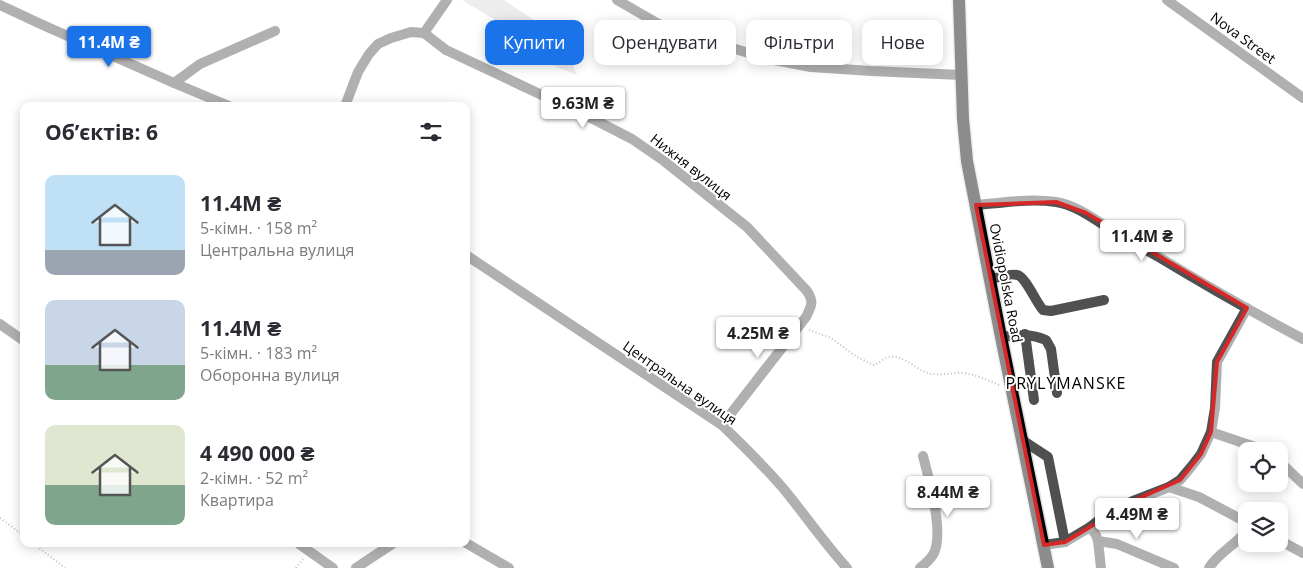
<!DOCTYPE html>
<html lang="uk">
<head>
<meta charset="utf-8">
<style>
	body { margin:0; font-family:"Open Sans",sans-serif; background:#f2f2f3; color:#2b2b33; height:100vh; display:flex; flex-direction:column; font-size:19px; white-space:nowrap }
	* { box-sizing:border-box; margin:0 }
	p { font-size:16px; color:#7c7c81 }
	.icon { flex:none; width:28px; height:28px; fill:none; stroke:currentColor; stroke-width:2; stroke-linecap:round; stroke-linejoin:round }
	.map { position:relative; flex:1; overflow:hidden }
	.sheet { position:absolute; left:20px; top:102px; width:450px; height:445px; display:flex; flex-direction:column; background:#fff; border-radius:10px; box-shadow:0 2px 12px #0003 }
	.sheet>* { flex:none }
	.hud { position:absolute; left:485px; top:20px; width:475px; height:45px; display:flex; gap:10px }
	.tools { position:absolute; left:1238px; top:442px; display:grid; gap:10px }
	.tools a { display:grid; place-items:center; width:50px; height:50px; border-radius:10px; background:#fff; box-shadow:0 2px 12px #0003; font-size:25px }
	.price { position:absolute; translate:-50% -42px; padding:0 11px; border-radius:5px; background:#fff; color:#222; font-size:16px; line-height:32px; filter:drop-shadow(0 1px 2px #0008) }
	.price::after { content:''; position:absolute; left:50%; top:30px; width:15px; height:11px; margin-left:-8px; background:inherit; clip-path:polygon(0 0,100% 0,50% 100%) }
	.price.on { background:#1a73e8; color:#fff }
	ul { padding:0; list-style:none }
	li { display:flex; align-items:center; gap:15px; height:125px; padding:0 25px }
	li span { display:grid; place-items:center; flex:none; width:140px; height:100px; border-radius:10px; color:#555 }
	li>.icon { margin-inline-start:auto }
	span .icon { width:60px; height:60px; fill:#fffc; stroke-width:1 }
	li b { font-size:21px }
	h2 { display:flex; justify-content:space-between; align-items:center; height:60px; padding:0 25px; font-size:21px }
	.chip { padding:0 18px; border-radius:10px; background:#fff; box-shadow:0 2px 12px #0003; font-size:18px; line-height:45px }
	.chip.on { background:#1a73e8; color:#fff }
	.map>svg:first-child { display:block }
</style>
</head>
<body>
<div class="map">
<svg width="1303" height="568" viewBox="0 0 1303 568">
	<rect width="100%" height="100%" fill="#fff"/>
	<path fill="#d7d7d7" d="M462 0H504L561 38 577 75 540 60 534 43Z"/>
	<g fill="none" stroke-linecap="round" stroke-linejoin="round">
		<g stroke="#dbdbdb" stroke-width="15">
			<path id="major" d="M959 0 963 119 967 161 1001 337 1048 568"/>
		</g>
		<g stroke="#727272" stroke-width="2" stroke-dasharray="1 2.5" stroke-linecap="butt">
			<path d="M809 330 831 338 857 357 874 365C879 363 885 357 891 357 902 355 914 367 923 371 935 377 948 373 962 373 975 374 987 380 999 385"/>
			<path d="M0 518 24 536"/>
			<path d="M34 544 65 568"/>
			<path d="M296 568 303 559"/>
		</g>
		<g stroke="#505050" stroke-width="10">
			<path d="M617 0 657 23 681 33 769 59 811 67 871 71 961 75"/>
			<path d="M1167 0 1303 98"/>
			<path d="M0 5 45 26 174 83 229 106"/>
			<path d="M424 33 447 0"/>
			<path d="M174 83 200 64 275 31"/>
			<path d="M345 106 358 72 369 54 378 44 391 38 411 32 424 33 446 50 595 120 632 139 664 161 747 227 807 291C814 302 812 305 806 317L722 425"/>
			<path d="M976 205C1002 203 1030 198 1056 202 1075 205 1091 217 1107 227 1124 237 1140 247 1157 256 1205 285 1254 313 1303 339"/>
			<path d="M466 255 722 425C746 449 771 472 791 498 810 522 827 546 847 568"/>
			<path d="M990 279C998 278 1010 273 1017 275 1025 276 1036 302 1043 310L1051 311 1104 300"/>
			<path d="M0 324 24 341"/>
			<path d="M1025 334 1034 400"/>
			<path d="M1001 337C1019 335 1029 333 1046 340L1051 349 1057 393"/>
			<path d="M1211 432 1261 449 1265 451"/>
			<path d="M1022 440 1048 457 1065 542"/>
			<path d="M1279 461 1303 484"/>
			<path d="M1169 487 1199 497 1246 522"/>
			<path d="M1090 527 1096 535 1098 541 1117 544 1174 568"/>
			<path d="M1279 540 1303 553"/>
			<path d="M1098 541 1101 568"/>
			<path d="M466 543 509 568"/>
			<path d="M299 544 333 568"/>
			<path d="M1044 545 1065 542 1090 527 1103 517 1133 501 1169 487 1180 480 1191 467 1201 454 1211 432 1215 408 1217 362 1247 308"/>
			<path d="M356 568 392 544"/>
			<path d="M920 568C925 564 931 559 934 553 944 532 929 479 923 456"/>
			<path d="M1209 568C1218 553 1236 545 1246 531"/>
		</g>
		<use href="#major" stroke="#000" stroke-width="12"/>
	</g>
	<path d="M0 0H1303V568H0ZM1056 202 1086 213 1247 308 1217 362 1211 432 1201 454 1180 480 1133 501 1065 542 1044 545 976 205Z" fill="#fff" fill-opacity=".55" fill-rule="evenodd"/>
	<path fill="none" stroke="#d62828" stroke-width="4" stroke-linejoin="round" d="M1056 202 1086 213 1247 308 1217 362 1211 432 1201 454 1180 480 1133 501 1065 542 1044 545 976 205Z"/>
	<g text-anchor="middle" stroke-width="4" stroke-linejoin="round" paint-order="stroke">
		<g font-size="14" fill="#000" stroke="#fff">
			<text transform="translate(1243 38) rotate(36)" y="5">Nova Street</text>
			<text transform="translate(691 167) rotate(38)" y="5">Нижня вулиця</text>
			<text transform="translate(1006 283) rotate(79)" y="5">Ovidiopolska Road</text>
			<text transform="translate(680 383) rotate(35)" y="5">Центральна вулиця</text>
		</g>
		<g font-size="16" letter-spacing="1" fill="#000" stroke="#fff">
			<text x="1066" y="389">PRYLYMANSKE</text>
		</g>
	</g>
</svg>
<div class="tools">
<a><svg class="icon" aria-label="locate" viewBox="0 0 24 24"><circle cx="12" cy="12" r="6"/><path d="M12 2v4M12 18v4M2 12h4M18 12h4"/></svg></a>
<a><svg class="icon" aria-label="layers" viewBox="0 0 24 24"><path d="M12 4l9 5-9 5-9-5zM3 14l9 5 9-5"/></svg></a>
</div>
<b class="price on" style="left:109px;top:68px">11.4M ₴</b>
<b class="price" style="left:583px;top:129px">9.63M ₴</b>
<b class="price" style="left:1142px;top:262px">11.4M ₴</b>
<b class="price" style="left:758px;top:359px">4.25M ₴</b>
<b class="price" style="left:948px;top:518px">8.44M ₴</b>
<b class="price" style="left:1137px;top:540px">4.49M ₴</b>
<div class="hud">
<a class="chip on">Купити</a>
<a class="chip">Орендувати</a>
<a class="chip">Фільтри</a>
<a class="chip">Нове</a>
</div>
<section class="sheet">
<h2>Об’єктів: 6<svg class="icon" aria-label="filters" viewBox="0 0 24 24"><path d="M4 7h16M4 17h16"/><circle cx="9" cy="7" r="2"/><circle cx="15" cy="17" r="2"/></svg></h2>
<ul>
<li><span style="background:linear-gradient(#bfe0f5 75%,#9aa5b1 0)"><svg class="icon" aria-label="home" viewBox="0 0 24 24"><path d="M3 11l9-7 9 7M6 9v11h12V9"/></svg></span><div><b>11.4M ₴</b><p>5-кімн. · 158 m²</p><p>Центральна вулиця</p></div></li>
<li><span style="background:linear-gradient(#c9d6e8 65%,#7fa58c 0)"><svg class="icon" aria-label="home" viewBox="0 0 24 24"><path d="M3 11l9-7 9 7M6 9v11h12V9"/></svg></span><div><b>11.4M ₴</b><p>5-кімн. · 183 m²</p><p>Оборонна вулиця</p></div></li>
<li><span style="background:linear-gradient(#dfe7d0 60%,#7fa58c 0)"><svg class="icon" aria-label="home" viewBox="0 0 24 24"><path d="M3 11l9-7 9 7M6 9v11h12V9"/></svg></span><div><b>4 490 000 ₴</b><p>2-кімн. · 52 m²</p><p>Квартира</p></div></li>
</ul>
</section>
</div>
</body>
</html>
